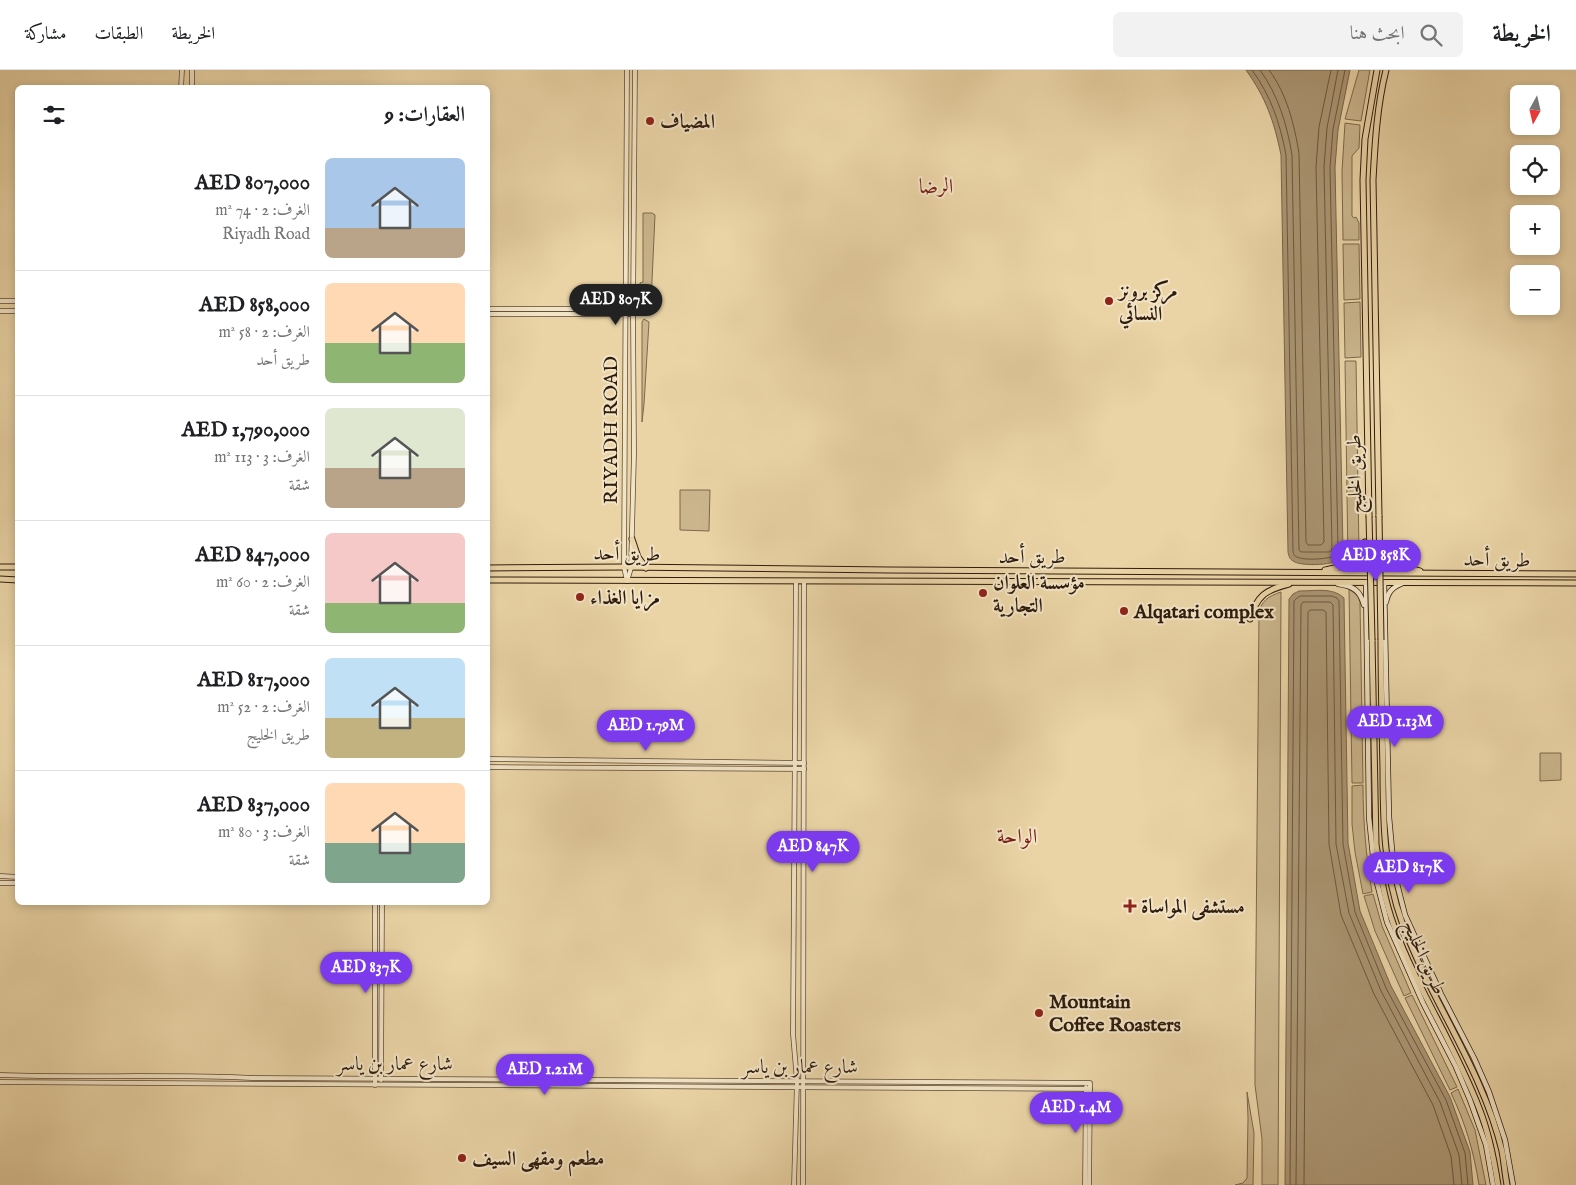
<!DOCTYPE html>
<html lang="ar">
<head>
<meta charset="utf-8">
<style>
	body { margin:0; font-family:"IM FELL English",Amiri,serif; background:#f2f2f2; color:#202124; direction:rtl; height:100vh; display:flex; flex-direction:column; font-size:19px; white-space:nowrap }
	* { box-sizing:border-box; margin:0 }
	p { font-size:16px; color:#757577 }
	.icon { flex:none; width:28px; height:28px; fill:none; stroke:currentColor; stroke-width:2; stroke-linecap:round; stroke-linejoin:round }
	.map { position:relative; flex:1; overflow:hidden; direction:ltr }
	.sheet { position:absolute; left:15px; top:15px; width:475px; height:820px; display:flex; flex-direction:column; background:#fff; border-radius:8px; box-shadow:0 2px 8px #0003; direction:rtl }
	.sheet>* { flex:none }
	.needle { width:32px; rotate:188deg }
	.buttons { position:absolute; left:1510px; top:15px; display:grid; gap:10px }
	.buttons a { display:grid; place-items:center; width:50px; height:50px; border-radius:8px; background:#fff; box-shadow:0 2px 8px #0003; font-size:25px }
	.price { position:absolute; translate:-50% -42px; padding:0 11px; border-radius:18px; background:#7c3aed; color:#fff; font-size:16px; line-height:32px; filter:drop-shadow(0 1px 2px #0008) }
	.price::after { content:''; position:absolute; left:50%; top:30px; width:15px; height:11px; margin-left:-8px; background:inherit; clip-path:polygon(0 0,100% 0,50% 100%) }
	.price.on { background:#222; color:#fff }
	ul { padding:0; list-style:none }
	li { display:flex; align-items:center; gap:15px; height:125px; padding:0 25px }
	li+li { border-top:1px solid #e0e0e0 }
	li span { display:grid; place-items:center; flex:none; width:140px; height:100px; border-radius:8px; color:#555 }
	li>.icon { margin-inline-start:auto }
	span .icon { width:60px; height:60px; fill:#fffc; stroke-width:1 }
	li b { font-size:21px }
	h2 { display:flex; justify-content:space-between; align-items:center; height:60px; padding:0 25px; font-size:21px }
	header { display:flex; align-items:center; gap:30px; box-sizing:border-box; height:70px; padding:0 25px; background:#fff; border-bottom:1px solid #e0e0e0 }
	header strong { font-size:24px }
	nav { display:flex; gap:28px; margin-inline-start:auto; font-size:18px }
	.search { width:350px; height:45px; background:#f2f2f2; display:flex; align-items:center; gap:12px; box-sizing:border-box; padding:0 18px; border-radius:8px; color:#757577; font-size:19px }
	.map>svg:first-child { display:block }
</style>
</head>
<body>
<header>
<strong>الخريطة</strong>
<div class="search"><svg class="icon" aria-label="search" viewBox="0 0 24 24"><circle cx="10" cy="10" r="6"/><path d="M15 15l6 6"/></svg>ابحث هنا</div>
<nav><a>الخريطة</a><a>الطبقات</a><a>مشاركة</a></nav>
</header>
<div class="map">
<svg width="1576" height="1115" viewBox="0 0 1576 1115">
	<rect width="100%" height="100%" fill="#ead4a6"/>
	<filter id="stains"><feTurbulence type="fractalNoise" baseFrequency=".004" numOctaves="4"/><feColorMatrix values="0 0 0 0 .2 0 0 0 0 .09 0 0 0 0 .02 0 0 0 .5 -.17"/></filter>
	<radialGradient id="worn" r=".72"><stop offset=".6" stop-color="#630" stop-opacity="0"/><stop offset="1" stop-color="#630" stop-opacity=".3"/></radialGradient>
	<g fill="#cab58c" stroke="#7c684d">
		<path d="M1359 0H1370L1361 51 1345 49Z"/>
		<path d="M1345 53 1360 55 1359 78 1352 86V146L1354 148 1356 147 1359 153V170H1343L1342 101Z"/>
		<path d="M643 143H652L655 145 651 233 647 235C638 231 640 222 640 213L643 212Z"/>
		<path d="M1343 174H1359L1360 229 1344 230Z"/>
		<path d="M1360 232 1361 287 1345 288 1344 233Z"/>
		<path d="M644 249 649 252 644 334 642 352V252Z"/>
		<path d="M1345 291H1356L1359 483 1348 492Z"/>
		<path d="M680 420H710L709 461 680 460Z"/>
		<path d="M1349 519 1358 526 1360 532 1363 713H1352Z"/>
		<path d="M1281 522 1278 1115H1262V1069L1255 1015V989L1259 545C1260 531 1269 526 1281 522Z"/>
		<path d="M1540 683H1561V710L1540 711Z"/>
		<path d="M1363 715C1363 751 1366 786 1372 822L1363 824 1355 782 1352 754V716Z"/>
		<path d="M1373 824 1382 856 1411 923 1404 926 1375 861 1364 826Z"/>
		<path d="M1412 925 1457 1017 1450 1020 1405 928Z"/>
		<path d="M1458 1019 1475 1060 1486 1115H1479C1474 1082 1465 1052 1451 1023Z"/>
		<path d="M1247 1022 1254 1063 1253 1115H1235L1243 1113 1247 1108 1248 1048Z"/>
	</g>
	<g fill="#aa9572" stroke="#79654a">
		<path d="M1246 0H1350L1338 60 1335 97 1343 479C1343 479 1342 487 1342 487 1338 496 1302 496 1295 492 1290 490 1289 487 1288 482L1281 85C1274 51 1266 28 1246 0Z"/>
		<path d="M1299 521C1314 521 1333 517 1344 528L1348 773 1360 841 1391 916 1450 1027 1470 1082 1473 1115H1285L1289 529 1293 524Z"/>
	</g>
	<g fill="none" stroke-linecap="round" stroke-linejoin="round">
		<g stroke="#6c5840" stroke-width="1">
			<path d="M1252 0C1271 26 1280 53 1286 85L1293 481C1294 485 1294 486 1297 487 1304 491 1331 489 1337 485L1338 479 1330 97 1333 59 1345 0"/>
			<path d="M1260 0C1278 25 1287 54 1292 85L1299 480 1301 482H1329L1331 481 1332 478 1324 97 1327 58 1338 0"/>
			<path d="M1269 0C1287 24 1294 54 1299 83L1306 472 1308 475H1321L1324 472 1316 97 1319 57 1331 0"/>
			<path d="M1290 1115 1294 531 1297 528 1300 526H1332L1337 528 1339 531 1343 774 1355 842 1386 918 1446 1030 1465 1083 1468 1115"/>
			<path d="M1296 1115 1301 535 1303 532H1330L1333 535 1336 774 1349 843 1381 921 1440 1032 1459 1085 1462 1115"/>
			<path d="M1304 1115 1308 542 1310 540H1323L1326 542 1329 774 1341 845 1374 924 1433 1035 1451 1086 1454 1115"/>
		</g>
		<g stroke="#5e4a34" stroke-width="5.5">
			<g id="tertiary">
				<path d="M192 0V18"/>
				<path d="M181 18 182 0"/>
				<path d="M0 231H18"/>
				<path d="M488 239H634"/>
				<path d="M0 241H18"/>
				<path d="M488 244H633"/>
				<path d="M627 511 631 498 634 384 633 244 635 0"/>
				<path d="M627 511 624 497 627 0"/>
				<path d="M488 689 804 693"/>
				<path d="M488 697 804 699"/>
				<path d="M0 806 18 807"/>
				<path d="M0 813H18"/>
				<path d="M0 1005C84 1008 168 1004 252 1008L1090 1013 1089 1115"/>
				<path d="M381 1010 382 832"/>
				<path d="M0 1012 1090 1019"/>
				<path d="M375 1015V832"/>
				<path d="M794 1115 797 1011 793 964 796 511"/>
				<path d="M803 1115 804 511"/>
				<path d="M1085 1115 1086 1017"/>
			</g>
		</g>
		<g stroke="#2f1c0e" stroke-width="6">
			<g id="secondary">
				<path d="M1366 512 1369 747 1375 805 1387 852 1423 933 1456 997 1470 1030 1486 1075 1493 1115"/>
				<path d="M1384 512 1389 747 1394 802 1405 845 1441 924 1474 988 1489 1022 1505 1070 1513 1115"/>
				<path d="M1338 514C1353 516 1360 520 1364 535"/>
				<path d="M1386 532C1388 521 1393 517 1403 513"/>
			</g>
		</g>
		<g stroke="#2f1c0e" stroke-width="7">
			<g id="primary">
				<path d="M1369 446 1363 110 1365 69 1377 0"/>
				<path d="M1379 446 1373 110C1375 73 1377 36 1386 0"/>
				<path d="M632 469 638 487 646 498"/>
				<path d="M1384 477C1390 495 1404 496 1420 501"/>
				<path d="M0 497H18"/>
				<path d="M488 498 624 497 889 500 1576 504"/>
				<path d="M1325 500C1346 494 1360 500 1365 472"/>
				<path d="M0 509 18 510"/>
				<path d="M488 510 1576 513"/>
				<path d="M1250 549C1257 526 1265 520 1289 514"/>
				<path d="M1372 570 1376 774C1380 802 1384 829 1394 856 1417 919 1455 975 1479 1038 1489 1063 1494 1089 1498 1115"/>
				<path d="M1381 570C1381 613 1382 656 1383 699 1383 751 1384 803 1402 852 1430 930 1483 1000 1502 1081 1504 1092 1505 1104 1507 1115"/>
			</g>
		</g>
		<use href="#tertiary" stroke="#f1e3c5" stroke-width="4"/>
		<use href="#secondary" stroke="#f1e3c5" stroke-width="4.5"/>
		<use href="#primary" stroke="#ead4a6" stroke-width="5"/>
		<g stroke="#2f1c0e" stroke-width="7" stroke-linecap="butt">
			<g id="primary-bridge">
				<path d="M1369 446 1372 570"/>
				<path d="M1379 446 1381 570"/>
			</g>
		</g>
		<use href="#primary-bridge" stroke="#ead4a6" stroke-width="5"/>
	</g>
	<g fill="#8f2418" stroke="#f1e3c5" stroke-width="2">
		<circle cx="650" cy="51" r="5"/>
		<circle cx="1109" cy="231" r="5"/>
		<circle cx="983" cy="523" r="5"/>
		<circle cx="580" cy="527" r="5"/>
		<circle cx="1124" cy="541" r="5"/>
		<path d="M1127.5 828.5h5v5h5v5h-5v5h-5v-5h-5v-5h5z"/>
		<circle cx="1039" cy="943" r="5"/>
		<circle cx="462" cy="1088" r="5"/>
	</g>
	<g text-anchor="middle" stroke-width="4" stroke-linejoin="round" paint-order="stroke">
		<g font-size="20" font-weight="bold" fill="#2f1c0e" stroke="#f1e3c5" text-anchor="start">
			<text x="660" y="58">المضياف</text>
			<text x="1119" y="227">مركز برونز<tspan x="1119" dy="23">النسائي</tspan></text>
			<text x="993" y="519">مؤسسة العلوان<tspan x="993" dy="23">التجارية</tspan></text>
			<text x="590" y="534">مزايا الغذاء</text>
			<text x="1134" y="548">Alqatari complex</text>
			<text x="1141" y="843">مستشفى المواساة</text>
			<text x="1049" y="938">Mountain<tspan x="1049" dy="23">Coffee Roasters</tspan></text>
			<text x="472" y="1095">مطعم ومقهى السيف</text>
		</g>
		<g font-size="20" fill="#2f1c0e" stroke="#f1e3c5">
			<text transform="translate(610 360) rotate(-90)" y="7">RIYADH ROAD</text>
			<text transform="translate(1354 404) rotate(-91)" y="7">طريق الخليج</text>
			<text transform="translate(627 483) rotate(1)" y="7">طريق أحد</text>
			<text x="1032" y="493">طريق أحد</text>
			<text transform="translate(1497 489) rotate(1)" y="7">طريق أحد</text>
			<text transform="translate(1425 887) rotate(66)" y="7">طريق الخليج</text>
			<text x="395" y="1000">شارع عمار بن ياسر</text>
			<text x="800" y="1003">شارع عمار بن ياسر</text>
		</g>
		<g font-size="21" fill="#7a1f14" stroke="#f1e3c5">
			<text x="936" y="123">الرضا</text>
			<text x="1017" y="773">الواحة</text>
		</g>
	</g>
	<rect width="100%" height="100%" filter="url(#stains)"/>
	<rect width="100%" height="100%" fill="url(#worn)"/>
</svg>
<div class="buttons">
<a><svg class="needle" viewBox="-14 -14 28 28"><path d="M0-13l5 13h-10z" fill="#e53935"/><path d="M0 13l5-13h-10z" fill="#757577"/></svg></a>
<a><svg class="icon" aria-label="locate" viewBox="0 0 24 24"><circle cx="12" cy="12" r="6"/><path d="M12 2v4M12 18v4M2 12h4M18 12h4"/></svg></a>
<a>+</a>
<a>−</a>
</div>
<b class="price on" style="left:616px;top:256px">AED 807K</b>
<b class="price" style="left:1376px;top:512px">AED 858K</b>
<b class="price" style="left:1395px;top:678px">AED 1.13M</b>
<b class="price" style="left:646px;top:682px">AED 1.79M</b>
<b class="price" style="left:813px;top:803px">AED 847K</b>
<b class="price" style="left:1409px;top:824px">AED 817K</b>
<b class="price" style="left:366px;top:924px">AED 837K</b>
<b class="price" style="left:545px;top:1026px">AED 1.21M</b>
<b class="price" style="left:1076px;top:1064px">AED 1.4M</b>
<section class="sheet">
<h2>العقارات: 9<svg class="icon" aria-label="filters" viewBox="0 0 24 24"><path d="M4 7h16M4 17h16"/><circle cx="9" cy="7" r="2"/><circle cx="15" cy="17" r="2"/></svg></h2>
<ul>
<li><span style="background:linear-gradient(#a9c7e8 70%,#b9a48a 0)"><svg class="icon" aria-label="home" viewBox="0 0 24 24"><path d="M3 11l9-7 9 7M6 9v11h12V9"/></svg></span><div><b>AED 807,000</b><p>الغرف: 2 · 74 m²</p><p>Riyadh Road</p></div></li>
<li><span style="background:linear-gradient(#ffd9b3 60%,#8fb573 0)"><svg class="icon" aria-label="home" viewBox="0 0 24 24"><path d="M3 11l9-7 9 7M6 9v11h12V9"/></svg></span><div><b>AED 858,000</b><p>الغرف: 2 · 58 m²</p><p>طريق أحد</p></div></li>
<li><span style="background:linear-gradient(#dfe7d0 60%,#b9a48a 0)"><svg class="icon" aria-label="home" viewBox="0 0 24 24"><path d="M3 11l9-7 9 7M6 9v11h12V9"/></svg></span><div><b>AED 1,790,000</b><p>الغرف: 3 · 113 m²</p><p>شقة</p></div></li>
<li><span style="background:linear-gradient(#f6c9c9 70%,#8fb573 0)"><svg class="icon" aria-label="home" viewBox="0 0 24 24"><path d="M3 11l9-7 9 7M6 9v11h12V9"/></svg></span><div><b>AED 847,000</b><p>الغرف: 2 · 60 m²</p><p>شقة</p></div></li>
<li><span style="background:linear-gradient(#bfe0f5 60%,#c2b280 0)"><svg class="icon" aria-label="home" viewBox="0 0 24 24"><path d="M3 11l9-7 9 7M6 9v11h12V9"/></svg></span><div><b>AED 817,000</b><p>الغرف: 2 · 52 m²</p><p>طريق الخليج</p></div></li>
<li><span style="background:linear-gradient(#ffd9b3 60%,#7fa58c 0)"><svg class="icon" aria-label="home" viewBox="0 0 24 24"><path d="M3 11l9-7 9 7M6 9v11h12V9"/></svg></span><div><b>AED 837,000</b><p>الغرف: 3 · 80 m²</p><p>شقة</p></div></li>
</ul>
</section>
</div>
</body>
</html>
